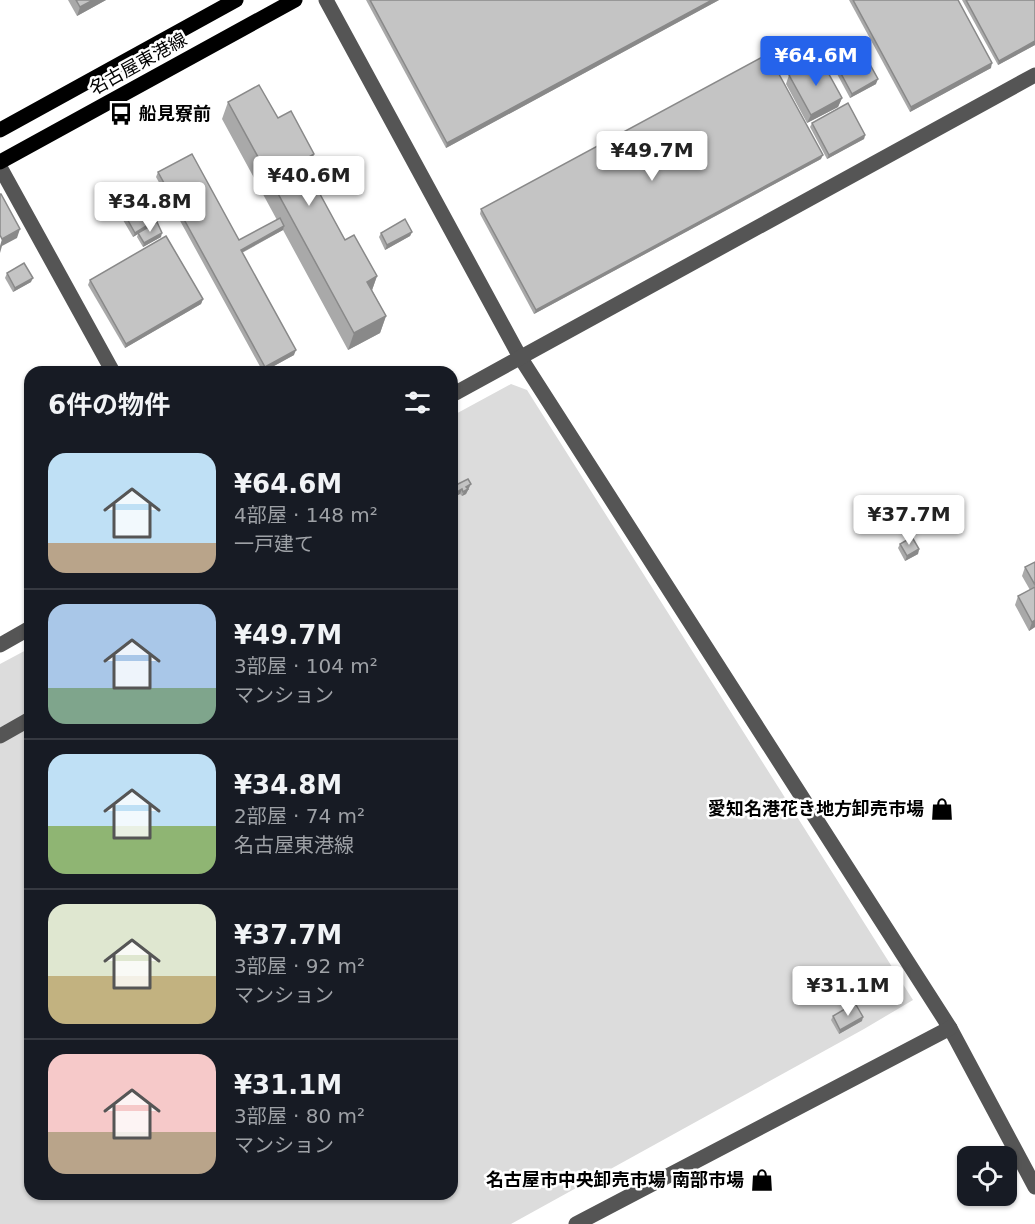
<!DOCTYPE html>
<html lang="ja">
<head>
<meta charset="utf-8">
<style>
	body { margin:0; font-family:"DejaVu Sans","Noto Sans JP",sans-serif; background:#242831; color:#f1f3f6; height:100vh; display:flex; flex-direction:column; font-size:22px; white-space:nowrap }
	* { box-sizing:border-box; margin:0 }
	p { font-size:20px; color:#9ea1a6 }
	.icon { flex:none; width:33px; height:33px; fill:none; stroke:currentColor; stroke-width:2; stroke-linecap:round; stroke-linejoin:round }
	.map { position:relative; flex:1; overflow:hidden }
	.sheet { position:absolute; left:24px; top:366px; width:434px; height:834px; display:flex; flex-direction:column; background:#171b24; border-radius:18px; box-shadow:0 2px 4px #0004 }
	.sheet>* { flex:none }
	.fabs { position:absolute; left:957px; top:1146px; display:grid; gap:12px }
	.fabs a { display:grid; place-items:center; width:60px; height:60px; border-radius:12px; background:#171b24; box-shadow:0 2px 4px #0004; font-size:30px }
	.price { position:absolute; translate:-50% -51px; padding:0 14px; border-radius:6px; background:#fff; color:#222; font-size:20px; line-height:39px; filter:drop-shadow(0 2px 3px #0008) }
	.price::after { content:''; position:absolute; left:50%; top:36px; width:18px; height:14px; margin-left:-9px; background:inherit; clip-path:polygon(0 0,100% 0,50% 100%) }
	.price.current { background:#2563eb; color:#fff }
	ul { padding:0; list-style:none }
	li { display:flex; align-items:center; gap:18px; height:150px; padding:0 24px }
	li+li { border-top:2px solid #363941 }
	li span { display:grid; place-items:center; flex:none; width:168px; height:120px; border-radius:18px; color:#555 }
	li>.icon { margin-inline-start:auto }
	span .icon { width:72px; height:72px; fill:#fffc; stroke-width:1 }
	li b { font-size:26px }
	h2 { display:flex; justify-content:space-between; align-items:center; height:72px; padding:0 24px; font-size:26px }
	.map>svg:first-child { display:block }
</style>
</head>
<body>
<div class="map">
<svg width="1035" height="1224" viewBox="0 0 1035 1224">
	<rect width="100%" height="100%" fill="#fff"/>
	<path fill="#dcdcdc" d="M511 384 527 390 913 1000 864 1029 511 1224H0V664L30 648V1194H452V416Z"/>
	<g fill="none" stroke-linecap="round" stroke-linejoin="round">
		<g stroke="#555" stroke-width="15">
			<path d="M326 0 520 357 950 1028 1035 1187"/>
			<path d="M0 167 113 372"/>
			<path d="M452 395 1035 75"/>
			<path d="M0 645 30 628"/>
			<path d="M0 736 30 719"/>
			<path d="M576 1224 950 1028"/>
		</g>
		<g stroke="#000" stroke-width="15">
			<path d="M0 130 236 0"/>
			<path d="M0 162 295 0"/>
		</g>
	</g>
	<g fill="#a9a9a9">
		<path d="M68 0H106L77 16Z"/>
		<path d="M366 0H719L446 148Z"/>
		<path d="M849 0H958L991 68 910 112Z"/>
		<path d="M962 0H1035V45L998 65Z"/>
		<path d="M831 55 876 84 850 98 829 59Z"/>
		<path d="M789 75 842 98 838 107 807 123 786 84Z"/>
		<path d="M228 102 278 118 314 154 307 171 345 240 377 276 372 290 386 316 380 333 348 350 283 230 242 253 294 355 263 372 156 177 158 172 239 240 277 220 222 119Z"/>
		<path d="M812 123 865 135 864 139 827 159 810 127Z"/>
		<path d="M821 159 534 314 480 214 481 209Z"/>
		<path d="M135 203 144 204 156 220 155 223 161 237 143 247 137 237 138 234 133 237 123 220 125 215 134 210 133 208Z"/>
		<path d="M412 232 410 236 385 250 379 237 381 233Z"/>
		<path d="M7 273 31 282 13 292 5 278Z"/>
		<path d="M90 280 203 299 201 304 125 348 88 285Z"/>
		<path d="M452 487 469 489 468 490 466 494 462 496 460 494 452 498Z"/>
		<path d="M900 544 919 549 918 554 905 561 898 548Z"/>
		<path d="M1035 562V627L1029 631 1015 605 1018 596 1030 590 1022 576 1025 567Z"/>
		<path d="M833 1016 862 1021 839 1034 831 1020Z"/>
	</g>
	<g fill="#898989">
		<path d="M93 0H106L77 16 80 7Z"/>
		<path d="M712 0H719L446 148 447 143Z"/>
		<path d="M1035 41V45L998 65 999 61Z"/>
		<path d="M992 63 991 68 910 112 911 107Z"/>
		<path d="M878 79 876 84 850 98 852 94Z"/>
		<path d="M842 98 838 107 807 123 811 115Z"/>
		<path d="M865 135 864 139 827 159 829 155Z"/>
		<path d="M314 154 308 171 295 178 302 161Z"/>
		<path d="M823 155 821 159 534 314 536 310Z"/>
		<path d="M156 220 155 225 138 233V234L133 237 135 233Z"/>
		<path d="M284 226 283 230 239 254 241 250Z"/>
		<path d="M20 229 17 238 2 246 0 253V246L2 239Z"/>
		<path d="M412 232 410 236 385 250 387 245Z"/>
		<path d="M162 233 161 237 143 247 144 243Z"/>
		<path d="M377 276 371 293 367 282Z"/>
		<path d="M33 278 31 282 13 292 15 288Z"/>
		<path d="M203 299 201 304 125 348 126 344Z"/>
		<path d="M386 316 380 333 348 350 354 333Z"/>
		<path d="M296 350 294 355 263 372 265 367Z"/>
		<path d="M471 484 466 494 462 496 466 487Z"/>
		<path d="M462 489 460 494 452 498 454 494Z"/>
		<path d="M919 549 918 554 905 561 907 556Z"/>
		<path d="M1035 620V627L1029 631 1032 622Z"/>
		<path d="M863 1017 862 1021 839 1034 840 1030Z"/>
	</g>
	<g fill="#c4c4c4" stroke="#898989" stroke-width="1.5">
		<path d="M76 0H93L80 7Z"/>
		<path d="M370 0H712L447 143Z"/>
		<path d="M853 0H958L992 63 911 107Z"/>
		<path d="M966 0H1035V41L999 61Z"/>
		<path d="M857 41 878 79 852 94 831 55Z"/>
		<path d="M768 54 823 155 536 310 481 209Z"/>
		<path d="M820 58 842 98 811 115 789 75Z"/>
		<path d="M259 85 278 118 291 111 314 154 302 161 345 240 354 235 377 276 367 282 386 316 354 333 228 102Z"/>
		<path d="M848 103 865 135 829 155 812 123Z"/>
		<path d="M192 154 239 240 280 218 284 226 241 250 296 350 265 367 158 172Z"/>
		<path d="M0 194H1L20 229 2 239 0 235Z"/>
		<path d="M142 199 144 204 146 202 156 220 135 233 125 215 137 208 135 203Z"/>
		<path d="M405 219 412 232 387 245 381 233Z"/>
		<path d="M157 222 162 233 144 243 138 233Z"/>
		<path d="M166 236 203 299 126 344 90 280Z"/>
		<path d="M24 263 33 278 15 288 7 273Z"/>
		<path d="M468 479 471 484 466 487 468 489 463 492 462 489 454 494 452 487Z"/>
		<path d="M912 537 919 549 907 556 900 544Z"/>
		<path d="M1035 562V585L1025 567Z"/>
		<path d="M1035 587V620L1032 622 1018 596Z"/>
		<path d="M855 1003 863 1017 840 1030 833 1016Z"/>
	</g>
	<defs>
		<g id="bus-bare" transform="scale(1.8)"><path d="M-5-6H5V4H4V6H2V4H-2V6H-4V4H-5ZM-3.5-4V0h7V-4ZM-3.5 1.2v1.5H-2V1.2ZM2 1.2v1.5H3.5V1.2Z" fill="#000" stroke="#fff" stroke-width="2.5" paint-order="stroke"/></g>
		<g id="shop-bare" transform="scale(1.8)"><path d="M-5-2.5h2.3a2.7 3.5 0 0 1 5.4 0H5L5.5 6h-11ZM-1.5-2.5h3a1.5 2.3 0 0 0-3 0Z" fill="#000" stroke="#fff" stroke-width="2.5" paint-order="stroke"/></g>
	</defs>
	<g fill-rule="evenodd">
		<use href="#bus-bare" x="121" y="114"/>
		<use href="#shop-bare" x="942" y="809"/>
		<use href="#shop-bare" x="762" y="1180"/>
	</g>
	<g text-anchor="middle" stroke-width="5" stroke-linejoin="round" paint-order="stroke">
		<g font-size="18" fill="#000" stroke="#fff">
			<text transform="translate(138 64) rotate(-29)" y="6">名古屋東港線</text>
		</g>
		<g font-size="18" font-weight="bold" fill="#000" stroke="#fff" text-anchor="end">
			<text x="139" y="120" text-anchor="start">船見寮前</text>
			<text x="924" y="815">愛知名港花き地方卸売市場</text>
			<text x="744" y="1186">名古屋市中央卸売市場 南部市場</text>
		</g>
	</g>
</svg>
<div class="fabs">
<a><svg class="icon" aria-label="locate" viewBox="0 0 24 24"><circle cx="12" cy="12" r="6"/><path d="M12 2v4M12 18v4M2 12h4M18 12h4"/></svg></a>
</div>
<b class="price current" style="left:816px;top:87px">¥64.6M</b>
<b class="price" style="left:652px;top:182px">¥49.7M</b>
<b class="price" style="left:309px;top:207px">¥40.6M</b>
<b class="price" style="left:150px;top:233px">¥34.8M</b>
<b class="price" style="left:909px;top:546px">¥37.7M</b>
<b class="price" style="left:848px;top:1017px">¥31.1M</b>
<section class="sheet">
<h2>6件の物件<svg class="icon" aria-label="filters" viewBox="0 0 24 24"><path d="M4 7h16M4 17h16"/><circle cx="9" cy="7" r="2"/><circle cx="15" cy="17" r="2"/></svg></h2>
<ul>
<li><span style="background:linear-gradient(#bfe0f5 75%,#b9a48a 0)"><svg class="icon" aria-label="home" viewBox="0 0 24 24"><path d="M3 11l9-7 9 7M6 9v11h12V9"/></svg></span><div><b>¥64.6M</b><p>4部屋 · 148 m²</p><p>一戸建て</p></div></li>
<li><span style="background:linear-gradient(#a9c7e8 70%,#7fa58c 0)"><svg class="icon" aria-label="home" viewBox="0 0 24 24"><path d="M3 11l9-7 9 7M6 9v11h12V9"/></svg></span><div><b>¥49.7M</b><p>3部屋 · 104 m²</p><p>マンション</p></div></li>
<li><span style="background:linear-gradient(#bfe0f5 60%,#8fb573 0)"><svg class="icon" aria-label="home" viewBox="0 0 24 24"><path d="M3 11l9-7 9 7M6 9v11h12V9"/></svg></span><div><b>¥34.8M</b><p>2部屋 · 74 m²</p><p>名古屋東港線</p></div></li>
<li><span style="background:linear-gradient(#dfe7d0 60%,#c2b280 0)"><svg class="icon" aria-label="home" viewBox="0 0 24 24"><path d="M3 11l9-7 9 7M6 9v11h12V9"/></svg></span><div><b>¥37.7M</b><p>3部屋 · 92 m²</p><p>マンション</p></div></li>
<li><span style="background:linear-gradient(#f6c9c9 65%,#b9a48a 0)"><svg class="icon" aria-label="home" viewBox="0 0 24 24"><path d="M3 11l9-7 9 7M6 9v11h12V9"/></svg></span><div><b>¥31.1M</b><p>3部屋 · 80 m²</p><p>マンション</p></div></li>
</ul>
</section>
</div>
</body>
</html>
